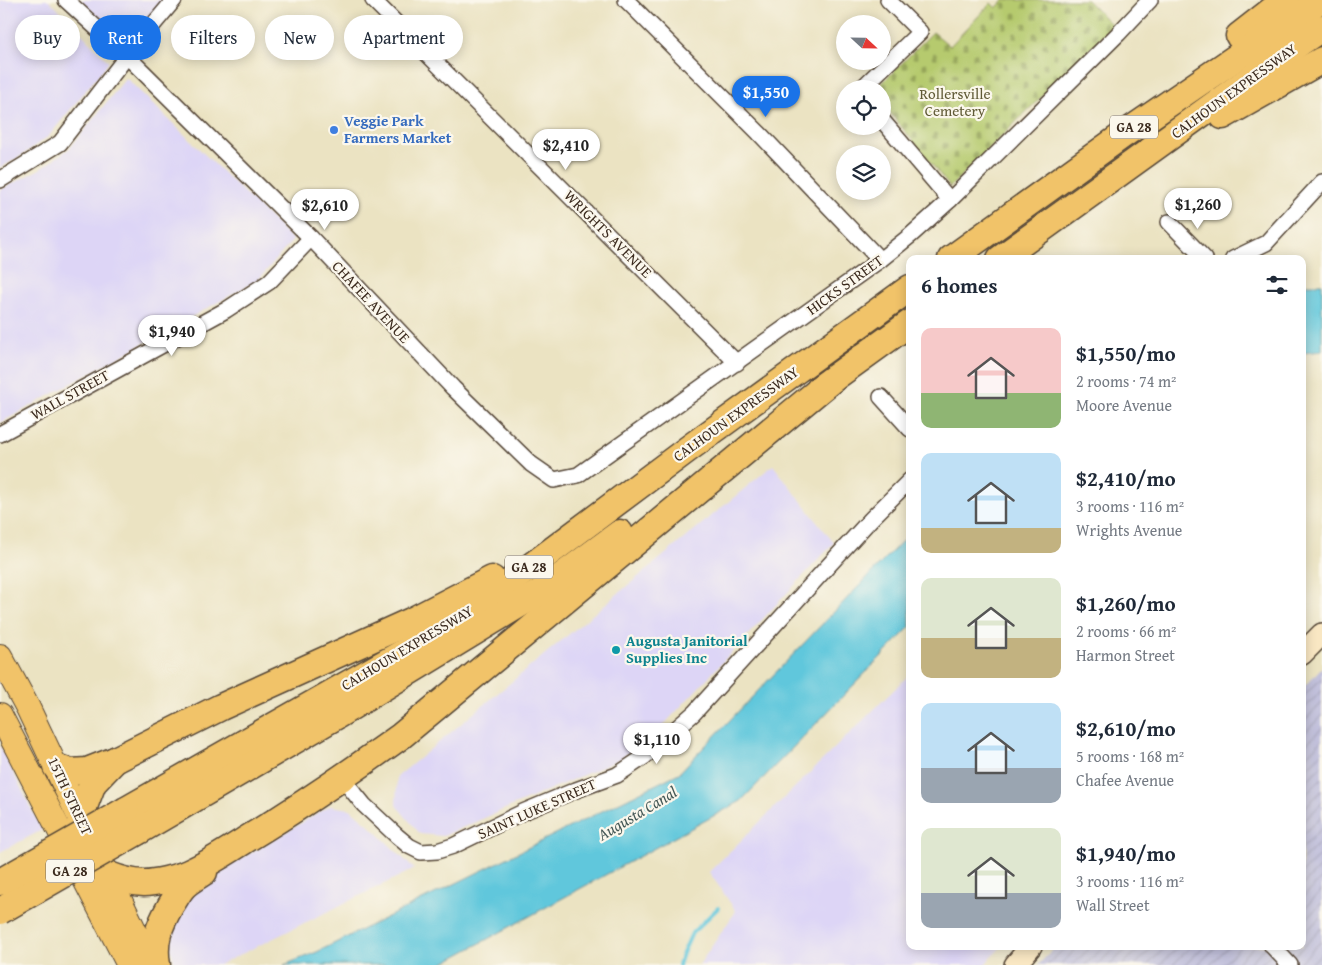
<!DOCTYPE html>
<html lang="en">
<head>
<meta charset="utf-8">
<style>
	body { margin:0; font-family:"Gentium Book Plus",serif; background:#f2f2f3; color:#1f2937; height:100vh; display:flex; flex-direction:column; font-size:19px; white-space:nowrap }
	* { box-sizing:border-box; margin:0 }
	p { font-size:16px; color:#747a83 }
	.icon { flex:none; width:28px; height:28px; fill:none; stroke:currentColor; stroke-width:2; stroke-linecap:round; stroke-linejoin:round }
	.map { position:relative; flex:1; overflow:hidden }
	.panel { position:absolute; left:906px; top:255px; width:400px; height:695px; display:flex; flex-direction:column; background:#fff; border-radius:10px; box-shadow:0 2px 12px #0003 }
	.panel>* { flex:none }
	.top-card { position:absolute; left:15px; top:15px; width:475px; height:45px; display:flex; gap:10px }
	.needle { width:32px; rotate:112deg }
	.tools { position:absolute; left:836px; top:15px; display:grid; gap:10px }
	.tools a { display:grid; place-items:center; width:55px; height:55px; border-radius:50%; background:#fff; box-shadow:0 2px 12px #0003; font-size:25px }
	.price { position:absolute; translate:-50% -42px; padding:0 11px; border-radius:18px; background:#fff; color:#222; font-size:16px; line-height:32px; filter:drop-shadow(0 1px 2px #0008) }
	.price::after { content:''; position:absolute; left:50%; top:30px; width:15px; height:11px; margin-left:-8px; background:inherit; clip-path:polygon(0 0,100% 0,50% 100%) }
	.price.selected { background:#1a73e8; color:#fff }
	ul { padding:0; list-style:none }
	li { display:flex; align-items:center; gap:15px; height:125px; padding:0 15px }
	li span { display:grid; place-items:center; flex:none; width:140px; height:100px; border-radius:10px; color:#555 }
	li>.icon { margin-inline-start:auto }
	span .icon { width:60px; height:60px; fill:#fffc; stroke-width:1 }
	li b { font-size:21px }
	h2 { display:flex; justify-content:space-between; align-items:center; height:60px; padding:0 15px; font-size:21px }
	.chip { padding:0 18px; border-radius:22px; background:#fff; box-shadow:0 2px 12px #0003; font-size:18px; line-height:45px }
	.chip.selected { background:#1a73e8; color:#fff }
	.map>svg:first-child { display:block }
</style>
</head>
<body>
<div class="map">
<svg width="1322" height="965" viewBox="0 0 1322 965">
	<defs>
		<pattern id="industrial-furrows" width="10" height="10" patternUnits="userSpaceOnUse" patternTransform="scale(1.25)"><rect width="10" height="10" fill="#c2c1dc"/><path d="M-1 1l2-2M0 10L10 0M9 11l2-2" fill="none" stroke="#a8a6bc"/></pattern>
		<pattern id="cemetery-stones" width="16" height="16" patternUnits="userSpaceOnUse" patternTransform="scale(1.25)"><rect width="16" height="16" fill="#b6ca6e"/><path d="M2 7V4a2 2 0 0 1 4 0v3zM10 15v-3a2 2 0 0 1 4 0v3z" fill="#95a45a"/></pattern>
	</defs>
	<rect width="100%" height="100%" fill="#fbf7ec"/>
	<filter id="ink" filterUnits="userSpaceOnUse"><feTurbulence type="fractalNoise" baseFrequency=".02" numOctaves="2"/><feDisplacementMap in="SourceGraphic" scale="10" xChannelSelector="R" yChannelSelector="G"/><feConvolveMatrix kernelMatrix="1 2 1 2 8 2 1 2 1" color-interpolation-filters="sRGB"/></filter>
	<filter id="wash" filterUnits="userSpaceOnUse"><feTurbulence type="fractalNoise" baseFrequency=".0096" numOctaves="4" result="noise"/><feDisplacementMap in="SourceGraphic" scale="20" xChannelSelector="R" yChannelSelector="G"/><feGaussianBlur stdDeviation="1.12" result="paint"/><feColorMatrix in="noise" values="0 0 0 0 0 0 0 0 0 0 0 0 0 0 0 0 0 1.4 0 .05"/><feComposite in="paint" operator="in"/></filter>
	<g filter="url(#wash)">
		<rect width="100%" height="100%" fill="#ebe3c2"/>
		<g fill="#ddd5f6">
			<path d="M0 0H49L109 62 49 136 21 156 0 168Z"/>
			<path d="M80 0H165L127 46Z"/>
			<path d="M126 78 293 240 258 280 0 423V190L40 169 70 148Z"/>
			<path d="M773 465 834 543 657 732 620 759 443 836 420 834 396 805 397 777Z"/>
			<path d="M910 674V946H1002L984 965H699L736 911 709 872Z"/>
			<path d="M0 746 42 830 0 852Z"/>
			<path d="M330 806 350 809 368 824 414 869 219 965H176L170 948 175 924 183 903 202 882Z"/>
		</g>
		<path fill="url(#industrial-furrows)" d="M1322 667V965H1038L1056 946H1302L1303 688Z"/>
		<path fill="url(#cemetery-stones)" stroke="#787a46" d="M1004 0H1087L1113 26 950 187 883 104 882 89H876L933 32 950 46 991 3 996 8Z"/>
		<g fill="#60c7dc" stroke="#4e787d">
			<path d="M1303 284H1322V351L1303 353Z"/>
			<path d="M910 533V627L741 801 440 965H284L317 952 679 773Z"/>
		</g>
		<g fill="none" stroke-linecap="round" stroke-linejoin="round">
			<path stroke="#60c7dc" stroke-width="4" d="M679 965 683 953 692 933 718 908"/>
		</g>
	</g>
	<g filter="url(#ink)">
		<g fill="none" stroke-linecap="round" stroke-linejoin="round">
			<g stroke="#554637" stroke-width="18">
				<g id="minor">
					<path d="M66 0 127 56 311 238 453 388 531 464 554 480 578 475 880 260 911 235 950 200 1118 34 1150 0"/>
					<path d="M373 0 737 363"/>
					<path d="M626 0 759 133 880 260"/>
					<path d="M861 89 920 32 888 0"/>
					<path d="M882 120 950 200"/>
					<path d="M0 180 60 143 127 56 174 0"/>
					<path d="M1169 222 1205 259"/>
					<path d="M1233 259 1266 243 1322 182"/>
					<path d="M881 397 910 429"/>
					<path d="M0 434 226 310 269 282 311 238"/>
					<path d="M342 778 364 805 397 836 409 846 421 852 437 851 453 846 523 812 576 790 617 775 644 757 694 713 871 519 910 480"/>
					<path d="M1272 946 1290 965"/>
				</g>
			</g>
			<g stroke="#554637" stroke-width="24">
				<g id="secondary">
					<path d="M1302 654 1322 634"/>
					<path d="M1015 965 1031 946"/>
				</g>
			</g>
			<g stroke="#554637" stroke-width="26">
				<g id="primary">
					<path d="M0 656 28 708 86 831"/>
					<path d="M0 715 129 965"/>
					<path d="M101 861 151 965"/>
				</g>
			</g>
			<g stroke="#554637" stroke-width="29">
				<g id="motorway">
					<path d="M1239 36 1285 0"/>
					<path d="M1223 116 1322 60"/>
					<path d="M951 259 1123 135 1320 0"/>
					<path d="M1000 259 1301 42 1322 28"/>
					<path d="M820 388 910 323"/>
					<path d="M115 760 93 783 85 804 73 857C95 869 118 882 144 883 154 883 178 878 188 873 209 864 228 851 247 839 300 807 351 772 401 736L834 378"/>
					<path d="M56 767 70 772 87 771 115 760 221 707 411 621 492 579"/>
					<path d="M126 810 455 623 692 446 910 288"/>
					<path d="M139 831 338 715 540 592 620 533"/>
					<path d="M157 965C153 941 159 926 171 905 175 899 179 891 184 886 190 880 198 876 204 872"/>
				</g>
			</g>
			<use href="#minor" stroke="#fff" stroke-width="15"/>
			<use href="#secondary" stroke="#f9e7c3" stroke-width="21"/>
			<use href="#primary" stroke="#f1c369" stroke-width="24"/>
			<use href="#motorway" stroke="#f1c369" stroke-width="26"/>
			<g stroke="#554637" stroke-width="29" stroke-linecap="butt">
				<g id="motorway-bridge">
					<path d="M0 882 126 810"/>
					<path d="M0 911 139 831"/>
				</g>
			</g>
			<use href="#motorway-bridge" stroke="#f1c369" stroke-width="26"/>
		</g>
	</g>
	<circle fill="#3f7fe0" stroke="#fbf7ec" stroke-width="2" cx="334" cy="130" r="5"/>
	<circle fill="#0f9aa8" stroke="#fbf7ec" stroke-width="2" cx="616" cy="650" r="5"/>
	<g text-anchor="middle" stroke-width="4.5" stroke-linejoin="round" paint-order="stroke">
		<g fill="#fbf7ec" stroke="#75685c" stroke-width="1">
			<rect x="1110" y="115.5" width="48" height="23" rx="4"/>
			<rect x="505" y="555.5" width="48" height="23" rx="4"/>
			<rect x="46" y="859.5" width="48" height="23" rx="4"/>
		</g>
		<g font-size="14" font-weight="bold" fill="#3b2a1e">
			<text x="1134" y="132">GA 28</text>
			<text x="529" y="572">GA 28</text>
			<text x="70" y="876">GA 28</text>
		</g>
		<g font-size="15" fill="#3b2a1e" stroke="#fbf7ec">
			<text transform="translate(1234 91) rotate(-36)" y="5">CALHOUN EXPRESSWAY</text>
			<text transform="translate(608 234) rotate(45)" y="5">WRIGHTS AVENUE</text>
			<text transform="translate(845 285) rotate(-36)" y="5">HICKS STREET</text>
			<text transform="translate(371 302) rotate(47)" y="5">CHAFEE AVENUE</text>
			<text transform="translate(70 395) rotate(-29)" y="5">WALL STREET</text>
			<text transform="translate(736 414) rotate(-36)" y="5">CALHOUN EXPRESSWAY</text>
			<text transform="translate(407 648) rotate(-31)" y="5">CALHOUN EXPRESSWAY</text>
			<text transform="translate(70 796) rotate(65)" y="5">15TH STREET</text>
			<text transform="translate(537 809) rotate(-24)" y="5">SAINT LUKE STREET</text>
		</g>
		<g font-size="15" fill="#605a36" stroke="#fbf7ec">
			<text x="955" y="99">Rollersville<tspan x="955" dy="17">Cemetery</tspan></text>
		</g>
		<g font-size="15" font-weight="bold" fill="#366cbe" stroke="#fbf7ec" text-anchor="start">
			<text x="344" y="126">Veggie Park<tspan x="344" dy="17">Farmers Market</tspan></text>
		</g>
		<g font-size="15" font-weight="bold" fill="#0d838f" stroke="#fbf7ec" text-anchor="start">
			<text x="626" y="646">Augusta Janitorial<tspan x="626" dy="17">Supplies Inc</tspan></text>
		</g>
		<g font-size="16" font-style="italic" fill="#465957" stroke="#fbf7ec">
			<text transform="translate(637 813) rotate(-31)" y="6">Augusta Canal</text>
		</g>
	</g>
</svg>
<div class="tools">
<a><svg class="needle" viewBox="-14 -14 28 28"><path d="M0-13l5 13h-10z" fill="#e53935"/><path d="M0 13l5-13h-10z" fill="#747a83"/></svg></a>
<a><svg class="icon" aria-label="locate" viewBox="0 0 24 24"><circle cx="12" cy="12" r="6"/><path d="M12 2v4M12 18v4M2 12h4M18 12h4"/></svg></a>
<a><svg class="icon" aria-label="layers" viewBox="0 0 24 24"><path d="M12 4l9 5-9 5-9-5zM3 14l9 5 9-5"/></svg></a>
</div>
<b class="price selected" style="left:766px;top:118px">$1,550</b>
<b class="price" style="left:566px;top:171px">$2,410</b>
<b class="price" style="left:1198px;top:230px">$1,260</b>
<b class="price" style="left:325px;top:231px">$2,610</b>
<b class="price" style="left:172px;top:357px">$1,940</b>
<b class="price" style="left:657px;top:765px">$1,110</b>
<div class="top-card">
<a class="chip">Buy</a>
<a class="chip selected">Rent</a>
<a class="chip">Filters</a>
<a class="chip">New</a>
<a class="chip">Apartment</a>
</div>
<section class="panel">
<h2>6 homes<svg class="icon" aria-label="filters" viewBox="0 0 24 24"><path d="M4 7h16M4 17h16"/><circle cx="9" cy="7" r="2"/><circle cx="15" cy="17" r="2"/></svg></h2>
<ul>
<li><span style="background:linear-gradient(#f6c9c9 65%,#8fb573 0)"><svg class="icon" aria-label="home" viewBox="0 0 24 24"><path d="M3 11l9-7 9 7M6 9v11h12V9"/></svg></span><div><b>$1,550/mo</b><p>2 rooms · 74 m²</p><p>Moore Avenue</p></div></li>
<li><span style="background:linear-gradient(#bfe0f5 75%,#c2b280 0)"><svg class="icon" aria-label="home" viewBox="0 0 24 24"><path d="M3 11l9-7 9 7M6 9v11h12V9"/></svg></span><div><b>$2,410/mo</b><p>3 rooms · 116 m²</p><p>Wrights Avenue</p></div></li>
<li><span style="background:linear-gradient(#dfe7d0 60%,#c2b280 0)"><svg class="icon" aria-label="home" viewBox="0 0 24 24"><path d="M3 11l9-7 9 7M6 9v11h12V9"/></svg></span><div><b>$1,260/mo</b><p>2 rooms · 66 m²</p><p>Harmon Street</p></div></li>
<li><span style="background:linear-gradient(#bfe0f5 65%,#9aa5b1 0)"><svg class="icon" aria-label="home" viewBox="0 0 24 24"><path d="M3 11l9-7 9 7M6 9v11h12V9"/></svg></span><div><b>$2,610/mo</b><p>5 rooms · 168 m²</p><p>Chafee Avenue</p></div></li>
<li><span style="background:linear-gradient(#dfe7d0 65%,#9aa5b1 0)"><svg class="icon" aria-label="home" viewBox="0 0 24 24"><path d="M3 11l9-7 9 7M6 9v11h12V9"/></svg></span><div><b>$1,940/mo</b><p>3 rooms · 116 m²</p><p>Wall Street</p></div></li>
</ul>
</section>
</div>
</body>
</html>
